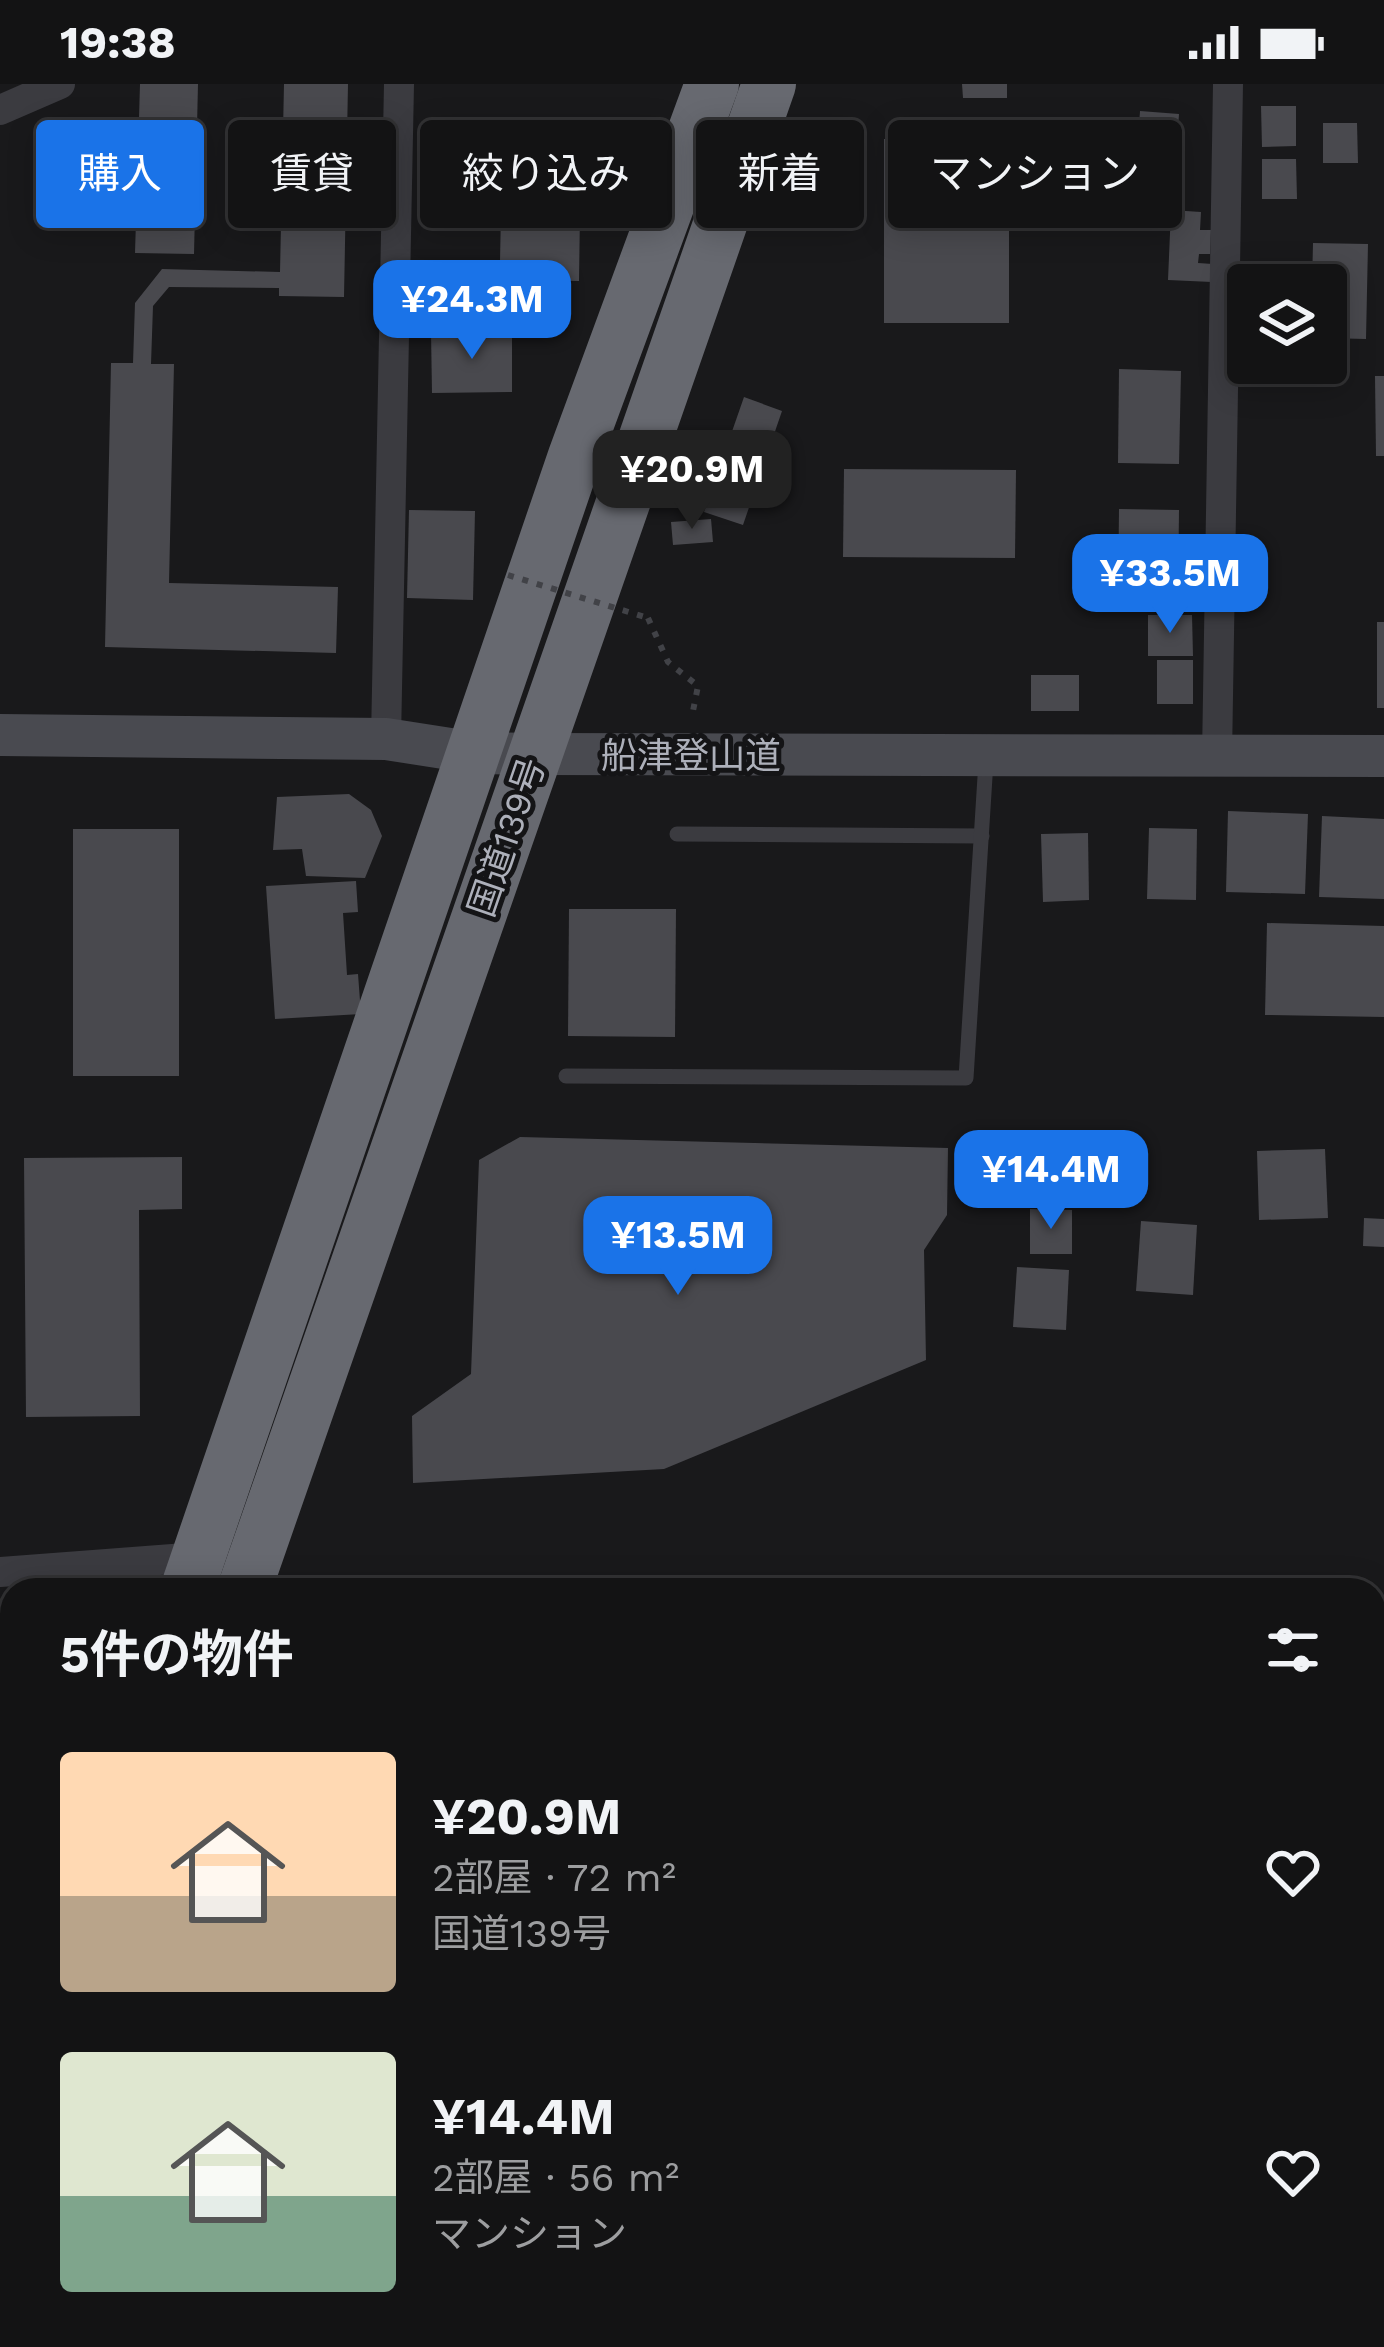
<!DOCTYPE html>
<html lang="ja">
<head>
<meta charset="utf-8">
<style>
	body { margin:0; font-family:"Work Sans","Noto Sans JP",sans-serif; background:#1c1c1d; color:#f1f3f6; height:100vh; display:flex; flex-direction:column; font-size:45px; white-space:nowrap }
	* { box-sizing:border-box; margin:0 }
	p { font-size:39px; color:#9d9ea0 }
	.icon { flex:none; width:66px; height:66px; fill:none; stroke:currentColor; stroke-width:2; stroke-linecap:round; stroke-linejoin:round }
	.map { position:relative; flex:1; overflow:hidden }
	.sheet { position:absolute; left:0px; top:1494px; width:1386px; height:771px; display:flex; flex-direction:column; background:#131314; border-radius:36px 36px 0 0; box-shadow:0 6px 30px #0003,0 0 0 3px #323234 }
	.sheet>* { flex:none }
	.hud { position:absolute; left:36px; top:36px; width:1314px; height:108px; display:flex; gap:24px }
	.fabs { position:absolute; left:1227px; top:180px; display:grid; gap:24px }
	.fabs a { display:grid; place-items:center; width:120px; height:120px; border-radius:12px; background:#131314; box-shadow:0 6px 30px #0003,0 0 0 3px #323234; font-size:60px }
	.price { position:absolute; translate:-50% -102px; padding:0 27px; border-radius:24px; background:#1a73e8; color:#fff; font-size:39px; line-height:78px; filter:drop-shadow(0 3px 6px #0008) }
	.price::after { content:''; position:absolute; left:50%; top:72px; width:36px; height:27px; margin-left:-18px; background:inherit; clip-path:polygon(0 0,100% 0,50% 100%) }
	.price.active { background:#222; color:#fff }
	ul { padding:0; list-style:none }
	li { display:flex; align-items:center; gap:36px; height:300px; padding:0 60px }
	li span { display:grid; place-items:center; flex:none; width:336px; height:240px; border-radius:12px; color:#555 }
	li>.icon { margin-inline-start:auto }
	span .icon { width:144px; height:144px; fill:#fffc; stroke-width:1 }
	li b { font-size:51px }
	h2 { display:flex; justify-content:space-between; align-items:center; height:144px; padding:0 60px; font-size:51px }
	.chip { padding:0 42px; border-radius:12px; background:#131314; box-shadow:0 6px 30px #0003,0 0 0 3px #323234; font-size:42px; line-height:108px }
	.chip.active { background:#1a73e8; color:#fff }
	.status { display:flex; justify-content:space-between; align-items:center; height:84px; padding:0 60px; background:#131314; direction:ltr }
	.status svg { height:33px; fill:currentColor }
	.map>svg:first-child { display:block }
</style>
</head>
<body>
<div class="status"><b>19:38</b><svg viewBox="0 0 49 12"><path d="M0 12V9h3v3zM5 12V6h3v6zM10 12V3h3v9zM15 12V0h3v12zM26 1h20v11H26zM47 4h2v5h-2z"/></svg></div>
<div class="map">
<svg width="1384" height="2263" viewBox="0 0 1384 2263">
	<rect width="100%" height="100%" fill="#19191b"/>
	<g fill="#49494e">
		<path d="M140 0H198L194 170 135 169Z"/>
		<path d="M284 0H348L344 213 279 212V204L169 203 153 222 151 280H174L169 499 338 503 336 569 105 563 111 279H133L135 219 162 185 280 188Z"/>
		<path d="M962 0H1007V14H963Z"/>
		<path d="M1261 22H1296V62L1262 63Z"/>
		<path d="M1140 27 1179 30 1175 86 1136 84Z"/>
		<path d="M1323 39H1357L1358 79H1323Z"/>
		<rect x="884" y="55" width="125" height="184"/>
		<path d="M1262 75H1296L1297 115H1262Z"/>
		<path d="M1029 78 1077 81 1075 120 1026 118Z"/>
		<path d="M1171 126 1201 128 1200 146H1211L1210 170H1199L1198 179 1213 180 1212 198 1168 196Z"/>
		<path d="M501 128 580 129 579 197 513 196 514 178 500 177Z"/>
		<path d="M1313 159 1368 160 1366 255 1326 254V201H1312Z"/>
		<path d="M431 248H512V308L432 309Z"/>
		<path d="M1119 285 1181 287 1179 380 1118 379Z"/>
		<path d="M1375 292H1384V372H1376Z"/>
		<path d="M744 313 782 327 743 441 704 428Z"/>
		<path d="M844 385 1016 386 1015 474 843 473Z"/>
		<path d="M1119 425 1179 426 1178 512 1118 511Z"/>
		<path d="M409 426 475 427 473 516 407 514Z"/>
		<path d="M711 435 713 458 673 461 671 438Z"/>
		<path d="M1148 531H1192L1193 572H1148Z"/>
		<rect x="1377" y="538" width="7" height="86"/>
		<rect x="1157" y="576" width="36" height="44"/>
		<rect x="1031" y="591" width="48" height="36"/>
		<path d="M349 710 371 726 382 752 365 794 306 792 302 765 273 766 277 713Z"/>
		<path d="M1228 727 1308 730 1305 810 1226 808Z"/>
		<path d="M1322 732 1384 735V815L1319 813Z"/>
		<path d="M1149 744 1197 745 1196 816 1147 815Z"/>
		<rect x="73" y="745" width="106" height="247"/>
		<path d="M1088 749 1089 816 1043 818 1041 750Z"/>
		<path d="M356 797 358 828 343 829 347 891 358 890 361 930 275 935 266 802Z"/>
		<path d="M569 825H676L675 953 568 952Z"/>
		<path d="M1267 839 1384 842V933L1265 931Z"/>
		<path d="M520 1053 948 1064 947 1131 924 1166 926 1276 664 1385 413 1399 412 1332 471 1290 479 1076Z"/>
		<path d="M1325 1065 1328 1134 1259 1136 1257 1067Z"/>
		<path d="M182 1073V1125L139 1126 140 1332 26 1333 24 1074Z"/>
		<path d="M1030 1125 1072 1126V1170H1030Z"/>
		<path d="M1364 1134 1384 1135V1163L1363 1162Z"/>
		<path d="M1141 1137 1197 1141 1193 1211 1136 1207Z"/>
		<path d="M1017 1183 1069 1186 1066 1246 1013 1243Z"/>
		<path d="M1384 1674V1741L1383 1742 1374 1712V1677Z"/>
		<path d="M0 1709 12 1713V1753L0 1777Z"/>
		<path d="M218 2253H277L258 2263H223Z"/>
		<path d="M616 2253H656V2263H617Z"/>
		<path d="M1252 2253H1290L1291 2263H1253Z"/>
	</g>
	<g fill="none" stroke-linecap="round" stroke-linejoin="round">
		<path stroke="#414247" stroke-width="6" stroke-dasharray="6 9" stroke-linecap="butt" d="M648 534 668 578 698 602 692 632"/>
		<g stroke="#3b3b40" stroke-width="15">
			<path d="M677 750 982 752"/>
			<path d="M566 992 966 994 986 677"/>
			<path d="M1320 2253 1322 2263"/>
		</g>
		<g stroke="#3b3b40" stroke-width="30">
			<path d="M0 26 60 0"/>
			<path d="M386 655 399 0"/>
			<path d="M1217 673 1228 0"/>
			<path d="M0 1488 199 1473"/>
			<path d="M1374 1780 1384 1776"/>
			<path d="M773 2253 784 2263"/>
		</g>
		<path stroke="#494a50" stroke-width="42" d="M0 651 386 655 476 669 535 670 1384 672"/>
		<g stroke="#676970" stroke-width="54">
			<path d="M187 1506 575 372 712 0"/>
			<path d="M244 1506 769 0"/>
			<path d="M0 2033 12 1999"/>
			<path d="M0 2190 12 2155"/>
		</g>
		<path stroke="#414247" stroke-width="6" stroke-dasharray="6 9" stroke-linecap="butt" d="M508 491 648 534"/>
	</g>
	<g text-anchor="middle" stroke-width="10" stroke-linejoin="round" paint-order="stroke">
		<g font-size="36" fill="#adb0ba" stroke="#141416">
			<text x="691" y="684">船津登山道</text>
			<text transform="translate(506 753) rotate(-71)" y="13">国道139号</text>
		</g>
	</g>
</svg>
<div class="fabs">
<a><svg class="icon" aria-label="layers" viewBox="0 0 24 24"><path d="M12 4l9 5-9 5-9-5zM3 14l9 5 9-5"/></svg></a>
</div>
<b class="price" style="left:472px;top:278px">¥24.3M</b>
<b class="price active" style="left:692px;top:448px">¥20.9M</b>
<b class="price" style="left:1170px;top:552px">¥33.5M</b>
<b class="price" style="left:1051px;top:1148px">¥14.4M</b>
<b class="price" style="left:678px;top:1214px">¥13.5M</b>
<div class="hud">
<a class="chip active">購入</a>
<a class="chip">賃貸</a>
<a class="chip">絞り込み</a>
<a class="chip">新着</a>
<a class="chip">マンション</a>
</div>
<section class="sheet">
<h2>5件の物件<svg class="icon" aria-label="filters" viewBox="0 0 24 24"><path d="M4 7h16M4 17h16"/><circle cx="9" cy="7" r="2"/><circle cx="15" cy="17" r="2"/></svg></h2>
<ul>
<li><span style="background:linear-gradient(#ffd9b3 60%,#b9a48a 0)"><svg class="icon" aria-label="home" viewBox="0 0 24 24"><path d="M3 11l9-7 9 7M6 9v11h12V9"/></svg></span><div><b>¥20.9M</b><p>2部屋 · 72 m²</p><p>国道139号</p></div><svg class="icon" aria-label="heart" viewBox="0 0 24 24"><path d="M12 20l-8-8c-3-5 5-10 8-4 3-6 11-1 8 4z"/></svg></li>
<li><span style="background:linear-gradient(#dfe7d0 60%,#7fa58c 0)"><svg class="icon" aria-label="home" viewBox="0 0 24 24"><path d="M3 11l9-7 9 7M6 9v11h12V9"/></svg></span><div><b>¥14.4M</b><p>2部屋 · 56 m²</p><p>マンション</p></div><svg class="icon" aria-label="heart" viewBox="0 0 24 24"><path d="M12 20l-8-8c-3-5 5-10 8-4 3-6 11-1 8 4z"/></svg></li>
</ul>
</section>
</div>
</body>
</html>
